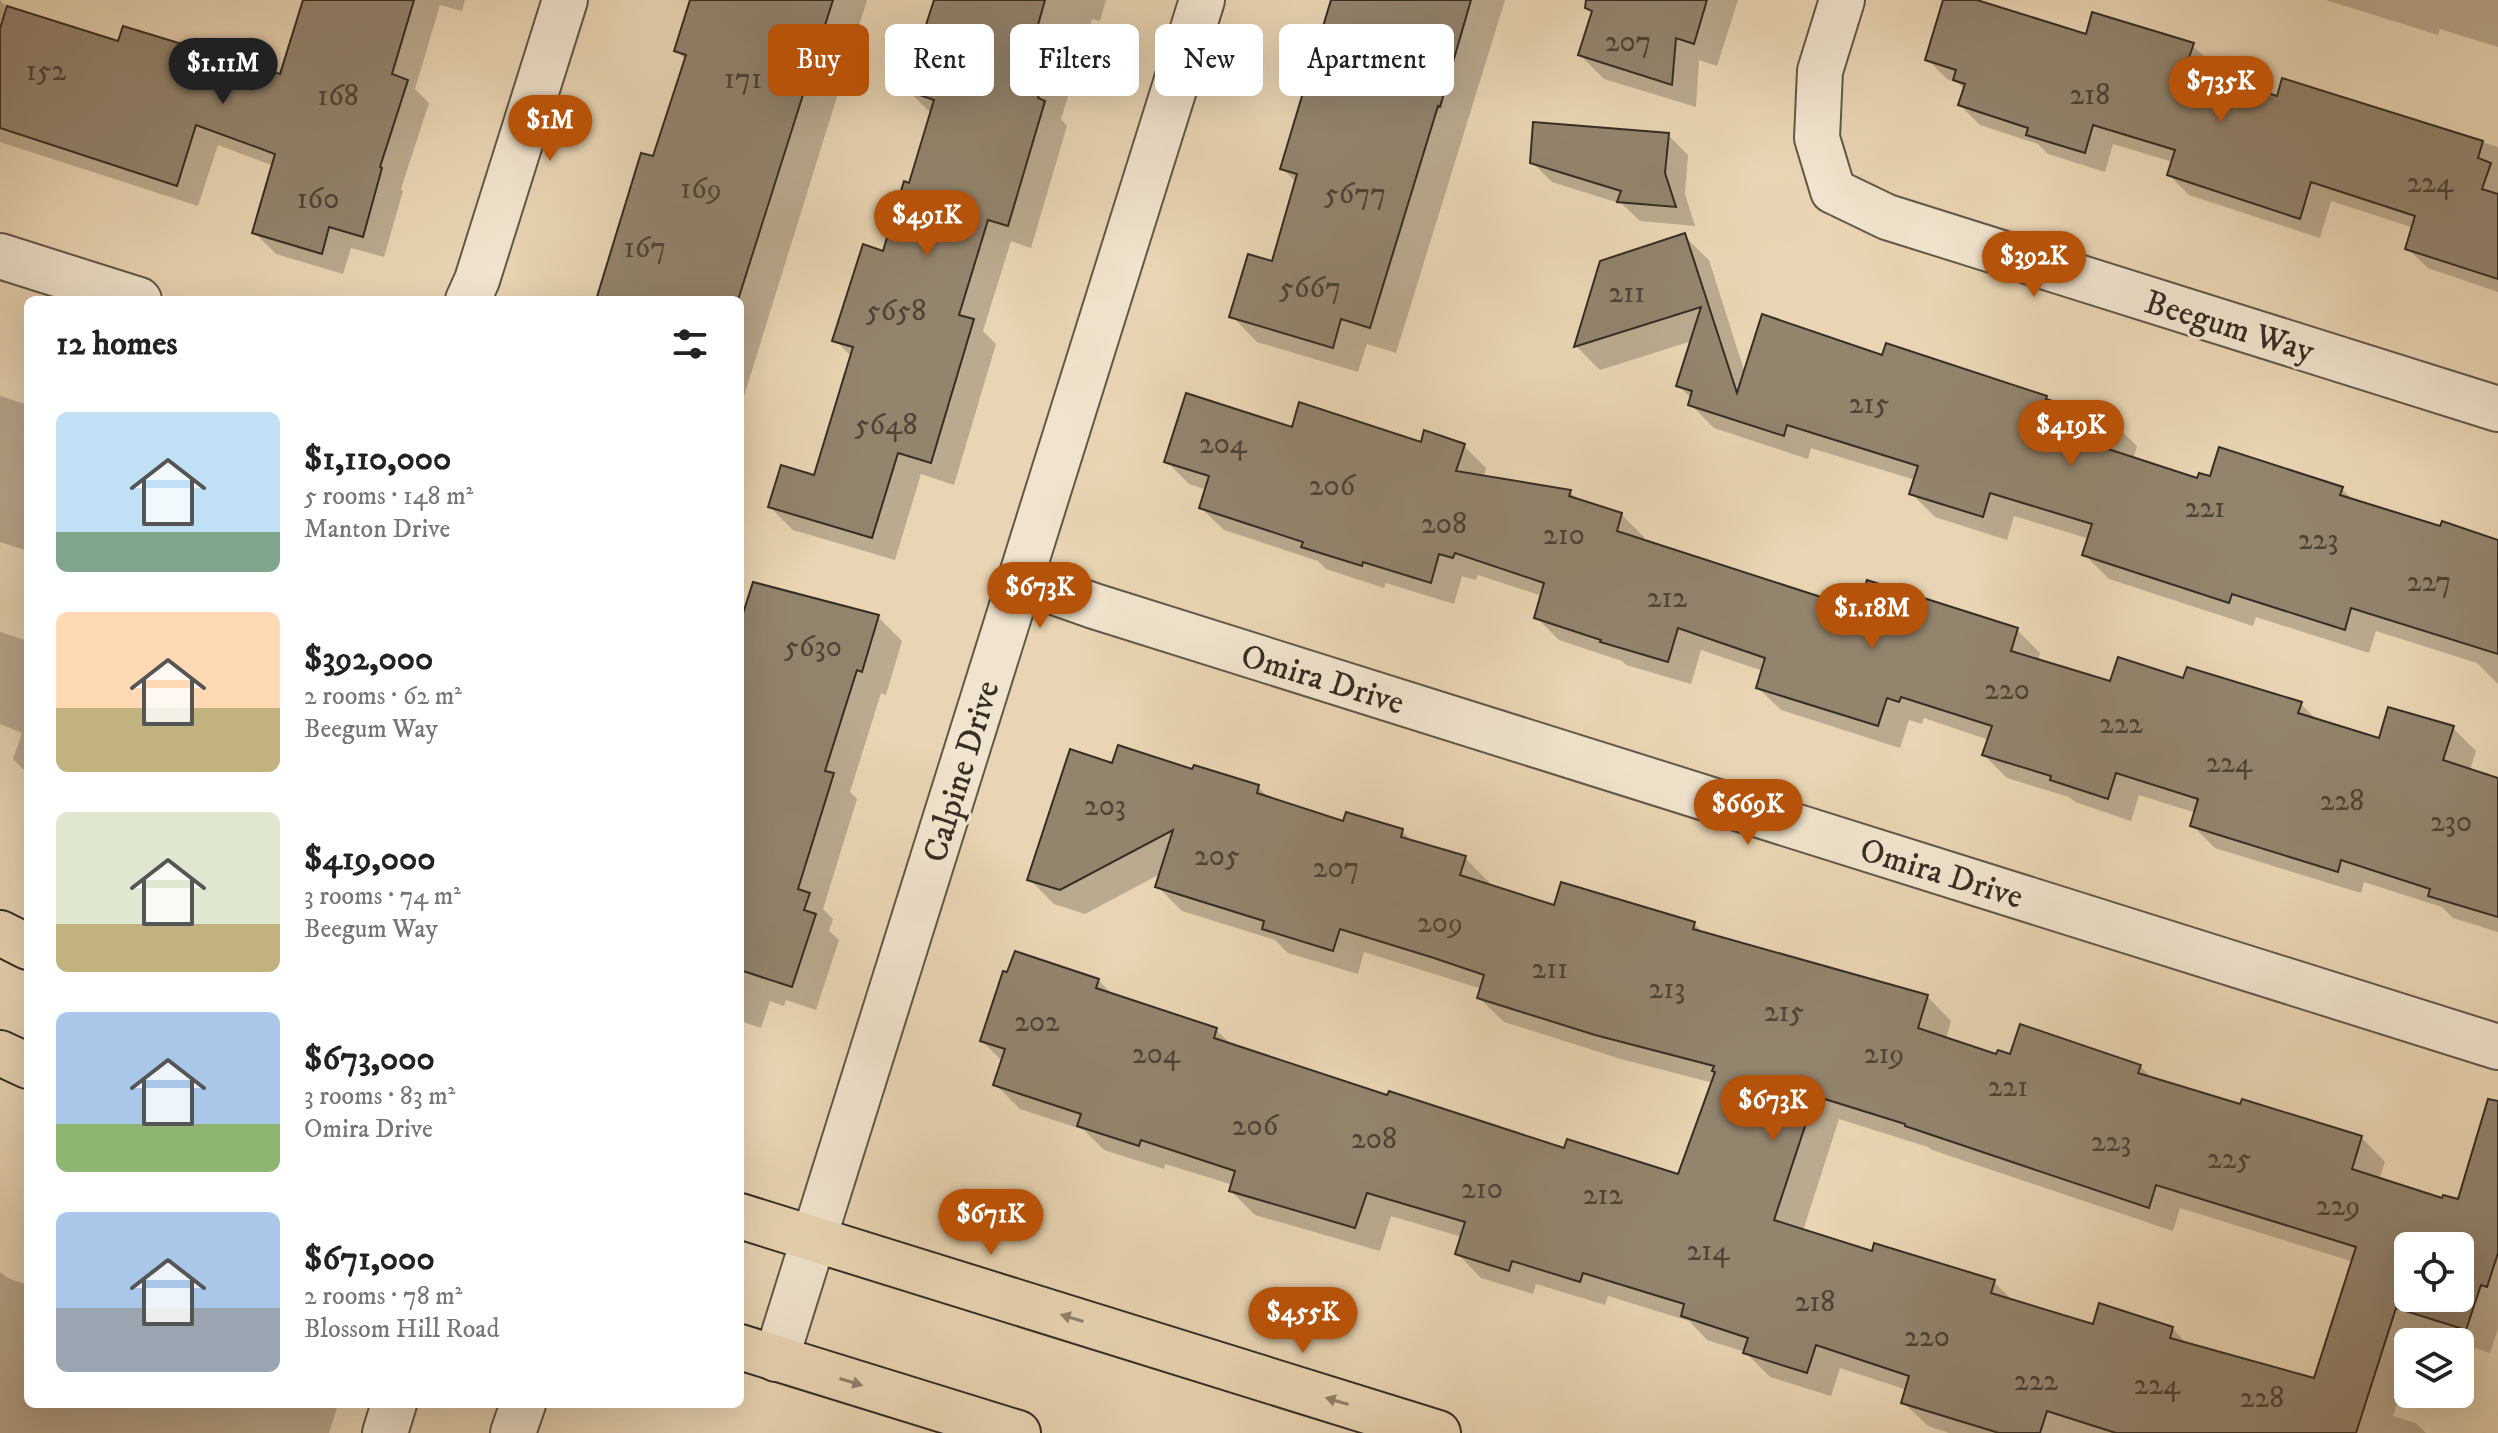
<!DOCTYPE html>
<html lang="en">
<head>
<meta charset="utf-8">
<style>
	body { margin:0; font-family:"IM FELL DW Pica",serif; background:#f2f2f2; color:#222; height:100vh; display:flex; flex-direction:column; font-size:30px; white-space:nowrap }
	* { box-sizing:border-box; margin:0 }
	p { font-size:26px; color:#767676 }
	.icon { flex:none; width:44px; height:44px; fill:none; stroke:currentColor; stroke-width:2; stroke-linecap:round; stroke-linejoin:round }
	.map { position:relative; flex:1; overflow:hidden }
	.drawer { position:absolute; left:24px; top:296px; width:720px; height:1112px; display:flex; flex-direction:column; background:#fff; border-radius:12px; box-shadow:0 8px 32px #0002 }
	.drawer>* { flex:none }
	.top-card { position:absolute; left:768px; top:24px; width:760px; height:72px; display:flex; gap:16px }
	.buttons { position:absolute; left:2394px; top:1232px; display:grid; gap:16px }
	.buttons a { display:grid; place-items:center; width:80px; height:80px; border-radius:12px; background:#fff; box-shadow:0 8px 32px #0002; font-size:40px }
	.price { position:absolute; translate:-50% -68px; padding:0 18px; border-radius:28px; background:#b45309; color:#fff; font-size:26px; line-height:52px; filter:drop-shadow(0 2px 4px #0008) }
	.price::after { content:''; position:absolute; left:50%; top:48px; width:24px; height:18px; margin-left:-12px; background:inherit; clip-path:polygon(0 0,100% 0,50% 100%) }
	.price.current { background:#222; color:#fff }
	ul { padding:0; list-style:none }
	li { display:flex; align-items:center; gap:24px; height:200px; padding:0 32px }
	li span { display:grid; place-items:center; flex:none; width:224px; height:160px; border-radius:12px; color:#555 }
	li>.icon { margin-inline-start:auto }
	span .icon { width:96px; height:96px; fill:#fffc; stroke-width:1 }
	li b { font-size:34px }
	h2 { display:flex; justify-content:space-between; align-items:center; height:96px; padding:0 32px; font-size:34px }
	.chip { padding:0 28px; border-radius:12px; background:#fff; box-shadow:0 8px 32px #0002; font-size:28px; line-height:72px }
	.chip.current { background:#b45309; color:#fff }
	.map>svg:first-child { display:block }
</style>
</head>
<body>
<div class="map">
<svg width="2498" height="1433" viewBox="0 0 2498 1433">
	<rect width="100%" height="100%" fill="#e9d5b3"/>
	<filter id="stains"><feTurbulence type="fractalNoise" baseFrequency=".0025" numOctaves="4"/><feColorMatrix values="0 0 0 0 .2 0 0 0 0 .09 0 0 0 0 .02 0 0 0 .5 -.17"/></filter>
	<radialGradient id="worn" r=".72"><stop offset=".6" stop-color="#630" stop-opacity="0"/><stop offset="1" stop-color="#630" stop-opacity=".3"/></radialGradient>
	<g fill="#0003" fill-rule="evenodd">
		<path d="M0 0 8 8 119 43 281 76 306 0H465L462 11 440 5 415 89 429 103 401 189 403 191 384 257 351 248 343 274 276 254 254 232 274 166 218 145 198 206 0 142Z"/>
		<path d="M692 0H867L740 409V300H607L686 60 676 50Z"/>
		<path d="M936 0H1106L1100 21 1092 19 1061 119 1067 126 1031 248 1011 241 983 331 996 344 954 485 921 474 895 560 793 530 770 507 815 477 852 357 835 340 884 253 910 186 931 113 907 90Z"/>
		<path d="M1342 0H1505L1396 353 1367 344 1358 372 1257 342 1232 316 1273 263 1296 182 1282 168Z"/>
		<path d="M1597 0H1743H1738L1717 66 1699 60 1696 107 1604 79 1580 55Z"/>
		<path d="M1945 0H1971L2087 37 2192 45 2213 65 2209 76 2278 98 2283 80 2498 147V292L2428 268 2407 248 2414 228 2331 201 2320 238 2189 195 2169 175 2173 162 2113 144 2105 172 2048 154 2038 144 1980 125 1960 105 1965 90 1958 83 1947 79 1927 59Z"/>
		<path d="M2326 0H2498V47L2440 29 2438 35Z"/>
		<path d="M1668 135 1688 155 1685 194 1695 226 1640 221 1622 204 1552 182 1532 162Z"/>
		<path d="M1684 236 1709 260 1745 373 1884 357 2046 397 2052 403 2112 422 2137 446 2133 459 2199 480 2342 489 2355 502 2441 528 2498 542V684L2477 663 2376 631 2369 653 2256 617 2253 626 2109 579 2085 555 2090 539 2014 516 2007 540 1935 517 1911 493 1915 480 1811 448 1808 459 1714 428 1690 404 1692 399 1678 385 1692 341 1600 370 1576 346 1601 263Z"/>
		<path d="M0 396 28 405V551L0 542Z"/>
		<path d="M1294 430 1422 444 1463 445 1486 468 1483 478 1570 492 1580 502 1621 514 1644 537 1643 542 1859 612 2017 630 2040 653 2038 661 2111 684 2184 680 2301 704 2318 721 2381 741 2453 728 2476 751 2470 770 2498 779V932L2453 918 2442 907 2364 882 2361 893 2215 848 2192 825 2196 813 2139 795 2131 821 2075 802 2069 797 2007 778 1984 755 1989 740 1924 718 1922 724 1909 720 1900 748 1781 710 1758 688 1763 671 1701 650 1691 684 1626 665 1622 661 1559 640 1536 617 1542 596 1478 575 1476 580 1462 576 1454 604 1386 583 1384 588 1326 569 1318 561 1224 530 1201 508 1207 490 1189 484 1166 461Z"/>
		<path d="M878 617 902 641 886 695 881 693 850 792 857 799 823 909 833 919 829 931 839 940 816 1010 786 1000 784 1006 770 1001 761 1028 740 1021V628Z"/>
		<path d="M0 632 28 641V774L13 759 22 733 0 724Z"/>
		<path d="M1113 765 1194 772 1258 787 1270 799 1345 823 1402 831 1414 843 1465 858 1489 882 1488 886 1555 908 1694 924 1705 934 1927 996 1951 1021 1946 1039 1998 1056 2140 1066 2153 1079 2242 1106 2361 1137 2385 1162 2379 1180 2443 1201H2459L2498 1182V1329L2490 1353 2421 1331 2417 1342H2408V1370L2393 1416 2416 1423 2426 1433H1949L1928 1426 1903 1402 1907 1390 1840 1368 1831 1396 1770 1377 1745 1352 1707 1340 1689 1321 1608 1296 1605 1305 1536 1284 1533 1294 1481 1278 1457 1253 1462 1237 1391 1216 1380 1251 1255 1215 1231 1191 1233 1185 1165 1164 1164 1169 1104 1150 1084 1130 1020 1109 996 1085 1003 1062 982 1041 1098 980 1114 996 1216 1030 1234 1047 1565 1150 1679 1176 1713 1083 1621 1059 1504 1022 1479 998 1482 989 1364 952 1358 974 1288 953 1275 940 1182 911 1158 887 1162 873 1085 914 1054 904 1029 879ZM1839 1119 1928 1147 1932 1150 2173 1231 2180 1208 2354 1262 2315 1381 2188 1345 2172 1328 2095 1327 2014 1302 1994 1282 1874 1253 1803 1231ZM2408 1246H2460V1298H2408Z"/>
		<path d="M0 1272 8 1278 28 1285V1404H338L329 1433H0Z"/>
	</g>
	<g fill="#93846e" stroke="#362d24" stroke-width="2" fill-rule="evenodd">
		<path d="M303 0H414L392 74 408 80 380 167 382 168 363 237 329 227 322 254 252 233 275 154 196 125 177 186 0 128V29L7 6 118 41 123 26 280 74Z"/>
		<path d="M690 0H833L738 300H596L641 153 653 156 686 55 674 51Z"/>
		<path d="M934 0H1045L1031 50 1051 56 1038 98 1045 101 1008 226 988 220 959 315 974 319 931 463 898 453 872 538 768 507 781 465 814 475 853 347 832 341 863 244 883 251 904 181 909 183 934 100 905 90Z"/>
		<path d="M1331 0H1471L1440 107 1438 106 1370 328 1341 319 1333 348 1229 317 1248 254 1272 261 1297 174 1280 169Z"/>
		<path d="M1586 0H1707L1694 44 1676 38 1672 85 1578 55 1592 11 1585 8Z"/>
		<path d="M1943 0H1977L2086 34 2092 12 2194 43 2186 66 2277 96 2282 78 2483 141 2478 158 2491 163 2482 189 2498 194V279L2405 249 2415 216 2311 182 2300 219 2167 175 2175 150 2093 125 2085 153 2026 135 2028 128 1958 105 1965 84 1953 80 1956 70 1925 60Z"/>
		<path d="M1533 122 1669 133 1665 173 1676 207 1617 202 1621 191 1530 163Z"/>
		<path d="M1685 233 1737 393 1762 314 1882 355 1886 343 2047 396 2046 399 2113 420 2105 448 2197 478 2199 473 2210 476 2219 447 2343 487 2340 495 2440 526 2442 521 2498 540V654L2351 608 2345 630 2232 594 2229 603 2082 555 2092 524 1990 493 1983 517 1909 494 1918 466 1787 425 1784 436 1688 405 1692 391 1676 386 1701 307 1574 347 1600 261Z"/>
		<path d="M1186 393 1292 427 1299 402 1421 442 1424 430 1465 444 1456 471 1571 490 1569 496 1622 513 1617 531 1858 609 1867 580 2018 628 2011 651 2110 681 2118 657 2183 678 2187 667 2302 702 2298 713 2379 738 2388 707 2454 726 2443 760 2498 778V917L2428 896 2430 889 2341 860 2338 872 2190 826 2198 799 2116 773 2108 799 2050 780 2051 776 1982 755 1992 726 1901 697 1899 702 1887 698 1878 726 1756 688 1765 658 1678 628 1668 662 1600 642 1601 640 1534 618 1544 583 1455 553 1453 558 1439 554 1431 583 1363 562 1362 566 1301 547 1303 542 1199 508 1209 476 1164 462Z"/>
		<path d="M753 582 879 615 862 672 857 670 825 771 834 773 798 889 810 893 804 910 816 914 792 987 740 970V623Z"/>
		<path d="M1118 745 1192 769 1194 765 1259 785 1257 793 1343 821 1346 812 1403 829 1401 837 1466 856 1460 875 1554 905 1561 882 1695 922 1693 929 1928 995 1918 1028 1996 1054 1998 1050 2010 1054 2020 1024 2141 1065 2138 1073 2240 1104 2242 1099 2362 1136 2352 1169 2442 1198 2443 1195 2458 1199 2488 1099 2498 1101V1253L2487 1287 2481 1285 2466 1330 2396 1308 2356 1433H2116L2047 1411 2040 1433H1999L1901 1403 1909 1376 1816 1345 1807 1373 1743 1353 1748 1338 1681 1316 1684 1304 1583 1273 1580 1282 1512 1261 1509 1271 1455 1254 1465 1222 1367 1193 1355 1228 1229 1191 1235 1171 1141 1140 1139 1146 1077 1126 1081 1114 993 1085 1005 1049 980 1041 1003 971 1007 972 1015 951 1099 979 1096 988 1217 1028 1214 1038 1387 1095 1389 1091 1564 1148 1567 1139 1678 1174 1715 1072 1712 1071 1714 1066 1595 1035 1477 998 1484 975 1434 958 1340 929 1333 951 1262 929 1264 921 1155 887 1173 830 1060 890 1027 880 1070 749 1112 763ZM1815 1096 1905 1124V1126L2149 1208 2156 1185 2356 1247 2314 1378 2170 1338 2173 1327 2099 1303 2093 1324 1991 1293 1995 1280 1874 1243 1872 1251 1774 1220ZM2408 1246H2460V1298H2408Z"/>
	</g>
	<g fill="none" stroke-linecap="round" stroke-linejoin="round">
		<g stroke="#635748" stroke-width="48">
			<g id="minor">
				<path d="M1842 0 1820 71 1817 138 1833 191 1887 217 2498 409"/>
				<path d="M0 256 139 300"/>
				<path d="M468 300 477 280 565 0"/>
				<path d="M1020 580 1094 606 2498 1047"/>
				<path d="M776 1359 1202 0"/>
				<path d="M385 1433 394 1404"/>
				<path d="M513 1433 523 1404"/>
			</g>
		</g>
		<g stroke="#362d24" stroke-width="48">
			<g id="major">
				<path d="M0 933 28 947"/>
				<path d="M0 1053 28 1066"/>
				<path d="M740 1216 1438 1433"/>
				<path d="M740 1347 1018 1433"/>
			</g>
		</g>
		<use href="#minor" stroke="#f1e4ce" stroke-width="44"/>
		<use href="#major" stroke="#e9d5b3" stroke-width="44"/>
	</g>
	<defs><path id="oneway-solid" d="M-6-.8H1V-3.2L6.5 0L1 3.2V.8H-6Z" transform="scale(2)"/></defs>
	<g fill="#90816c">
		<use href="#oneway-solid" transform="translate(1072 1318) rotate(-163)"/>
		<use href="#oneway-solid" transform="translate(851 1382) rotate(17)"/>
		<use href="#oneway-solid" transform="translate(1337 1401) rotate(-163)"/>
	</g>
	<g text-anchor="middle" stroke-width="6" stroke-linejoin="round" paint-order="stroke">
		<g font-size="30" fill="#4d4336">
			<text x="1628" y="51">207</text>
			<text x="46" y="80">152</text>
			<text x="743" y="88">171</text>
			<text x="2090" y="104">218</text>
			<text x="338" y="105">168</text>
			<text x="2430" y="192">224</text>
			<text x="701" y="198">169</text>
			<text x="1355" y="203">5677</text>
			<text x="318" y="208">160</text>
			<text x="645" y="257">167</text>
			<text x="1310" y="297">5667</text>
			<text x="1627" y="302">211</text>
			<text x="896" y="320">5658</text>
			<text x="1869" y="413">215</text>
			<text x="886" y="434">5648</text>
			<text x="1223" y="453">204</text>
			<text x="1332" y="495">206</text>
			<text x="2205" y="517">221</text>
			<text x="1444" y="533">208</text>
			<text x="1564" y="544">210</text>
			<text x="2318" y="549">223</text>
			<text x="2429" y="591">227</text>
			<text x="1667" y="607">212</text>
			<text x="813" y="656">5630</text>
			<text x="2007" y="699">220</text>
			<text x="2121" y="733">222</text>
			<text x="2229" y="772">224</text>
			<text x="2342" y="810">228</text>
			<text x="1105" y="815">203</text>
			<text x="2451" y="831">230</text>
			<text x="1217" y="865">205</text>
			<text x="1336" y="877">207</text>
			<text x="1440" y="932">209</text>
			<text x="1550" y="978">211</text>
			<text x="1667" y="998">213</text>
			<text x="1784" y="1021">215</text>
			<text x="1037" y="1031">202</text>
			<text x="1156" y="1063">204</text>
			<text x="1884" y="1063">219</text>
			<text x="2008" y="1096">221</text>
			<text x="1255" y="1135">206</text>
			<text x="1374" y="1148">208</text>
			<text x="2111" y="1151">223</text>
			<text x="2229" y="1168">225</text>
			<text x="1482" y="1198">210</text>
			<text x="1603" y="1204">212</text>
			<text x="2338" y="1215">229</text>
			<text x="1708" y="1260">214</text>
			<text x="1815" y="1311">218</text>
			<text x="1927" y="1346">220</text>
			<text x="2036" y="1390">222</text>
			<text x="2157" y="1394">224</text>
			<text x="2262" y="1407">228</text>
		</g>
		<g font-size="34" fill="#362d24" stroke="#f1e4ce">
			<text transform="translate(2230 325) rotate(17)" y="12">Beegum Way</text>
			<text transform="translate(1323 678) rotate(17)" y="12">Omira Drive</text>
			<text transform="translate(960 771) rotate(-73)" y="12">Calpine Drive</text>
			<text transform="translate(1942 872) rotate(17)" y="12">Omira Drive</text>
		</g>
	</g>
	<rect width="100%" height="100%" filter="url(#stains)"/>
	<rect width="100%" height="100%" fill="url(#worn)"/>
</svg>
<div class="buttons">
<a><svg class="icon" aria-label="locate" viewBox="0 0 24 24"><circle cx="12" cy="12" r="6"/><path d="M12 2v4M12 18v4M2 12h4M18 12h4"/></svg></a>
<a><svg class="icon" aria-label="layers" viewBox="0 0 24 24"><path d="M12 4l9 5-9 5-9-5zM3 14l9 5 9-5"/></svg></a>
</div>
<b class="price current" style="left:223px;top:106px">$1.11M</b>
<b class="price" style="left:2221px;top:124px">$735K</b>
<b class="price" style="left:550px;top:163px">$1M</b>
<b class="price" style="left:927px;top:258px">$491K</b>
<b class="price" style="left:2034px;top:299px">$392K</b>
<b class="price" style="left:2071px;top:468px">$419K</b>
<b class="price" style="left:1040px;top:630px">$673K</b>
<b class="price" style="left:1872px;top:651px">$1.18M</b>
<b class="price" style="left:1748px;top:847px">$669K</b>
<b class="price" style="left:1773px;top:1143px">$673K</b>
<b class="price" style="left:991px;top:1257px">$671K</b>
<b class="price" style="left:1303px;top:1355px">$455K</b>
<div class="top-card">
<a class="chip current">Buy</a>
<a class="chip">Rent</a>
<a class="chip">Filters</a>
<a class="chip">New</a>
<a class="chip">Apartment</a>
</div>
<section class="drawer">
<h2>12 homes<svg class="icon" aria-label="filters" viewBox="0 0 24 24"><path d="M4 7h16M4 17h16"/><circle cx="9" cy="7" r="2"/><circle cx="15" cy="17" r="2"/></svg></h2>
<ul>
<li><span style="background:linear-gradient(#bfe0f5 75%,#7fa58c 0)"><svg class="icon" aria-label="home" viewBox="0 0 24 24"><path d="M3 11l9-7 9 7M6 9v11h12V9"/></svg></span><div><b>$1,110,000</b><p>5 rooms · 148 m²</p><p>Manton Drive</p></div></li>
<li><span style="background:linear-gradient(#ffd9b3 60%,#c2b280 0)"><svg class="icon" aria-label="home" viewBox="0 0 24 24"><path d="M3 11l9-7 9 7M6 9v11h12V9"/></svg></span><div><b>$392,000</b><p>2 rooms · 62 m²</p><p>Beegum Way</p></div></li>
<li><span style="background:linear-gradient(#dfe7d0 70%,#c2b280 0)"><svg class="icon" aria-label="home" viewBox="0 0 24 24"><path d="M3 11l9-7 9 7M6 9v11h12V9"/></svg></span><div><b>$419,000</b><p>3 rooms · 74 m²</p><p>Beegum Way</p></div></li>
<li><span style="background:linear-gradient(#a9c7e8 70%,#8fb573 0)"><svg class="icon" aria-label="home" viewBox="0 0 24 24"><path d="M3 11l9-7 9 7M6 9v11h12V9"/></svg></span><div><b>$673,000</b><p>3 rooms · 83 m²</p><p>Omira Drive</p></div></li>
<li><span style="background:linear-gradient(#a9c7e8 60%,#9aa5b1 0)"><svg class="icon" aria-label="home" viewBox="0 0 24 24"><path d="M3 11l9-7 9 7M6 9v11h12V9"/></svg></span><div><b>$671,000</b><p>2 rooms · 78 m²</p><p>Blossom Hill Road</p></div></li>
</ul>
</section>
</div>
</body>
</html>
